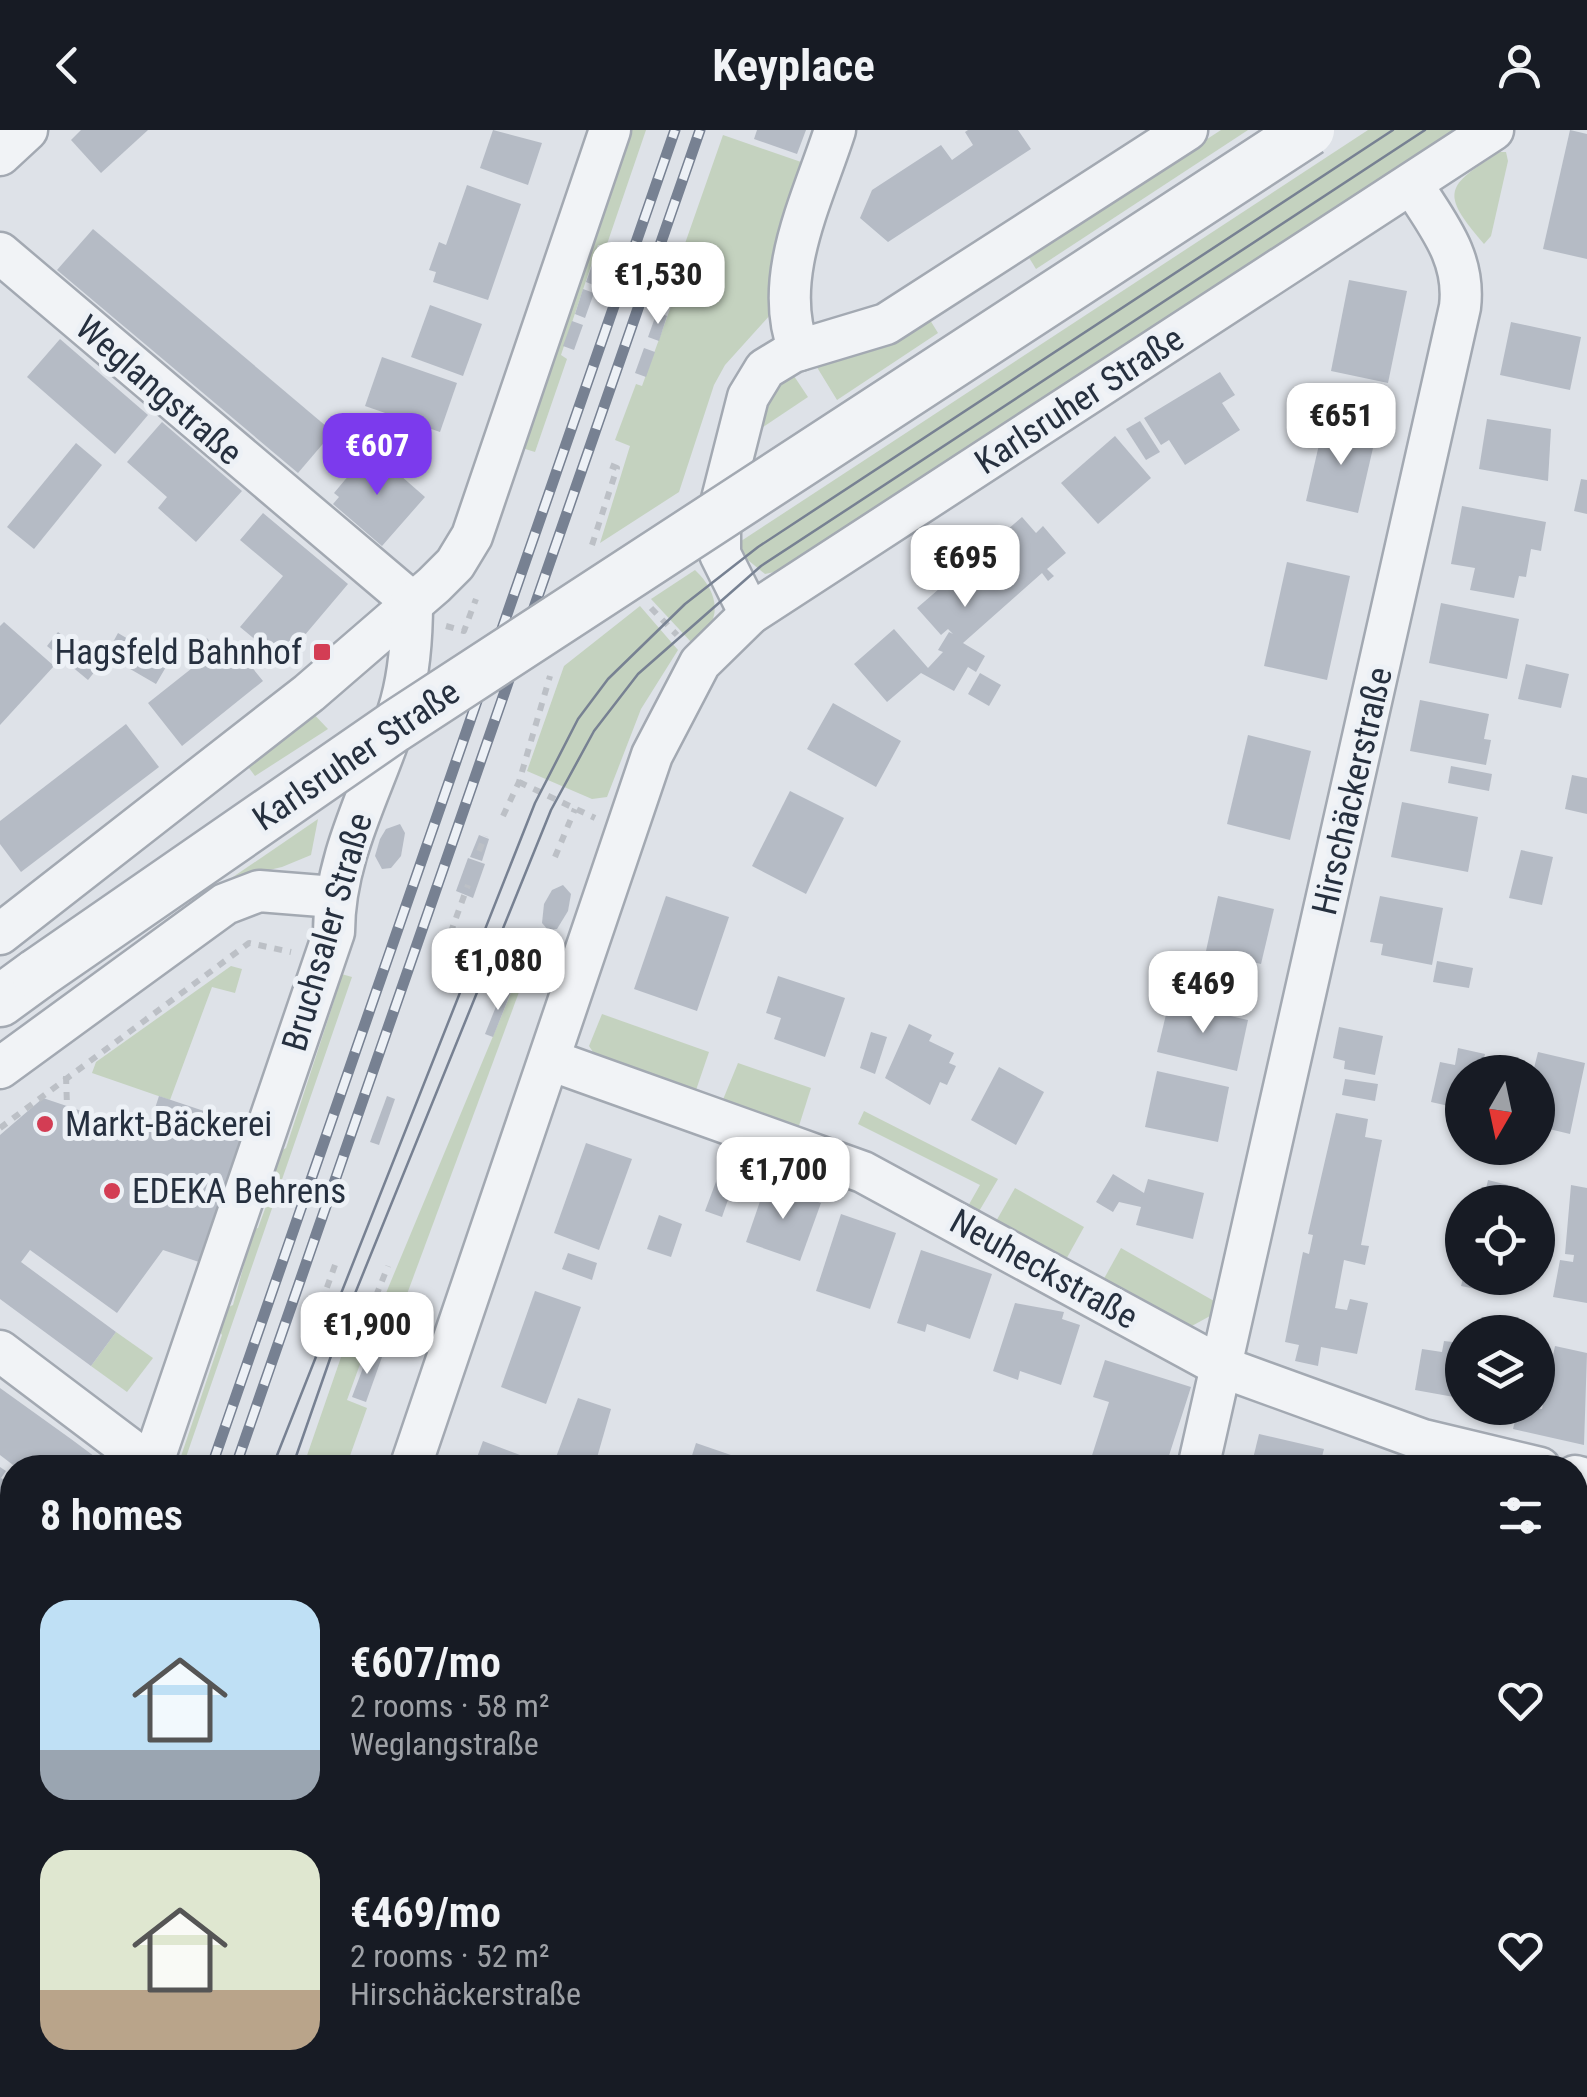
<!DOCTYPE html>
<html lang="en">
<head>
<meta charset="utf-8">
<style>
	body { margin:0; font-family:"Roboto Condensed",sans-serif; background:#20242c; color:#f1f3f6; height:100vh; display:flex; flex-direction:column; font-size:38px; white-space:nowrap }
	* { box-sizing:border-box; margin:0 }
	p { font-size:32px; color:#9ea1a6 }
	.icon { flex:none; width:55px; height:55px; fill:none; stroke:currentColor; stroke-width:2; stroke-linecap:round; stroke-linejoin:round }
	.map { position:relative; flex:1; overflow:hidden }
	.details { position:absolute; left:0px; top:1325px; width:1588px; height:642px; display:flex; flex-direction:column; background:#171b24; border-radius:40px 40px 0 0; box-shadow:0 2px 8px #0004 }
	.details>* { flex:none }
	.needle { width:65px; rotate:189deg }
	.buttons { position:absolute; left:1445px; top:925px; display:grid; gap:20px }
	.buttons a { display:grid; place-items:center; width:110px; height:110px; border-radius:50%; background:#171b24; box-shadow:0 2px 8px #0004; font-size:50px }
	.price { position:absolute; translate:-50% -85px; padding:0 22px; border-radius:20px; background:#fff; color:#222; font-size:32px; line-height:65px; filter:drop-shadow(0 2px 5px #0008) }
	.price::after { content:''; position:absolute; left:50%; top:60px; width:30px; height:22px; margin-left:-15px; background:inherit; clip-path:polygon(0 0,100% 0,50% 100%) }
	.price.selected { background:#7c3aed; color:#fff }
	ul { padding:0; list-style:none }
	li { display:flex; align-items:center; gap:30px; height:250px; padding:0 40px }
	li span { display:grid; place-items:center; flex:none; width:280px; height:200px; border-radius:30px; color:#555 }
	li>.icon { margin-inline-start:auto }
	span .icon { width:120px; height:120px; fill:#fffc; stroke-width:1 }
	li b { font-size:42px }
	h2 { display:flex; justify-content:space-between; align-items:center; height:120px; padding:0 40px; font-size:42px }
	header { display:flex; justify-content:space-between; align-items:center; height:130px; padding:0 40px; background:#171b24; font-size:45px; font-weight:700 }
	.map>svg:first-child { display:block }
</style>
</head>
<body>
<header><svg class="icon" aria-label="back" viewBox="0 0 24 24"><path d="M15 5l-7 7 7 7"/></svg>Keyplace<svg class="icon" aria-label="person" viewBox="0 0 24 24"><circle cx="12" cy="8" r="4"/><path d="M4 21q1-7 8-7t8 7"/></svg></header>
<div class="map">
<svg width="1587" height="1967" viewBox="0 0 1587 1967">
	<rect width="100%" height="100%" fill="#dee2e8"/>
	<g fill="#c4d2bf">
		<path d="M631 0H646L606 117 598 115 561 225 567 229 535 322 522 318Z"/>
		<path d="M1221 0H1248L1036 139 1028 126Z"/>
		<path d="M1368 0H1464L784 440 765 444 732 417Z"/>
		<path d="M723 5 804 33 771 151V184L725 235 714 255 679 362 600 413 630 316 615 310 636 254 642 256 681 149 674 145Z"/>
		<path d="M1500 22H1506L1508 31 1491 106 1484 114C1439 62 1446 56 1500 22Z"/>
		<path d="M930 190 938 203 837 270 815 234 884 215Z"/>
		<path d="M792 243 808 267 760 299C764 280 773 251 792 243Z"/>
		<path d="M695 440C720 463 724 495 691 512L651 469Z"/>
		<path d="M640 476 678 520 641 579 607 667 592 669 527 641 564 536Z"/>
		<path d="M308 578 328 599 255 646 243 630Z"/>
		<path d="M318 689 311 725 282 737 230 749Z"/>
		<path d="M231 836 242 839 235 863 212 857 170 970 92 943 96 932Z"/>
		<path d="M331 841 352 847 184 1333 177 1338 222 1205 217 1197 222 1180 233 1175 245 1131 241 1122 247 1101 258 1098 273 1057 269 1047 277 1023 286 1018 335 868 326 856Z"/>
		<path d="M516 851 522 854 400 1183 381 1175Z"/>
		<path d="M602 884 709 922 695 963 595 925 589 916Z"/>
		<path d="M738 933 811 958 798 999 722 972Z"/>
		<path d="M864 981 998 1049 978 1083 967 1078 980 1055 858 994Z"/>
		<path d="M1015 1058 1084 1097 1064 1133 995 1093Z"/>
		<path d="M1121 1118 1214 1171 1210 1186 1190 1197 1101 1154Z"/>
		<path d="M116 1202 153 1228 127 1262 91 1236Z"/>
		<path d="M348 1207 367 1215 347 1270 367 1278 346 1337H303Z"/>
		<path d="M85 1955H227L239 1967H81Z"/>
		<path d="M670 1955H805L817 1967H658Z"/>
	</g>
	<g fill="#b5bbc5">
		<path d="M81 0H148L101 43 71 10Z"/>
		<path d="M493 0 542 13 528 55 480 38Z"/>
		<path d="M757 0H806L797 24 754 9Z"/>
		<path d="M968 0H1018L1031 19 888 112 860 88 872 60 941 15 952 30 973 15 965 2Z"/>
		<path d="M1570 0 1587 4V129L1543 119Z"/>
		<path d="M467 55 521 74 488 170 433 152 436 142 429 140 439 112 446 115Z"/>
		<path d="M93 99 333 302 298 343 57 140Z"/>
		<path d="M595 127 605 131 596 156 586 152Z"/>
		<path d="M669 148 680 152 671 177 660 173Z"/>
		<path d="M1349 150 1407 161 1388 253 1331 241Z"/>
		<path d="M583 159 594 163 585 188 575 184Z"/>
		<path d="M430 175 482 194 463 246 411 227Z"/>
		<path d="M657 182 667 186 659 211 648 207Z"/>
		<path d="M572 191 583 195 574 220 563 216Z"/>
		<path d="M1511 192 1581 207 1570 260 1500 245Z"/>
		<path d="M60 209 148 285 115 324 27 247Z"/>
		<path d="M644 218 655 222 646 247 635 243Z"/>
		<path d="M382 227 457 253 440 302 365 276Z"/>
		<path d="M1220 242 1235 265 1222 273 1240 300 1185 335 1169 310 1161 315 1144 288Z"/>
		<path d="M1487 289 1551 299 1548 351 1479 339Z"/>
		<path d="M1140 291 1160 322 1146 330 1126 299Z"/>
		<path d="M162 292 242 361 196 412 158 378 167 367 127 332Z"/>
		<path d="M1324 293 1376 305 1358 383 1306 371Z"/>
		<path d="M1115 306 1151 348 1098 394 1061 353Z"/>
		<path d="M76 313 102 335 34 419 7 397Z"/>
		<path d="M376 324 425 367 382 416 333 374 339 367 334 363 365 326 370 331Z"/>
		<path d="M1581 349 1587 350V384L1574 381Z"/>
		<path d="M1462 376 1546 392 1541 421 1531 419 1526 447 1519 446 1514 468 1470 460 1475 438 1451 434Z"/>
		<path d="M263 383 348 454 282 532 240 497 283 446 240 410Z"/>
		<path d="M1022 387 1036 403 1043 396 1066 423 1047 439 1054 446 1048 451 1042 443 963 513 985 526 976 542 968 537 954 561 921 543 887 572 854 534 894 499 928 538 943 522 938 520 949 502 953 504 948 499 941 505 917 478Z"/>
		<path d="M1287 432 1350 446 1327 550 1264 536Z"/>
		<path d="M1441 473 1519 489 1507 549 1429 533Z"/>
		<path d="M4 492 54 536 0 595V496Z"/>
		<path d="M58 502 100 535 88 550 47 516Z"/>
		<path d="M118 503 150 522 158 508 177 518 156 554 106 525Z"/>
		<path d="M207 508 216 519 229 509 263 551 182 616 148 573 201 531 192 520Z"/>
		<path d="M1526 534 1569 544 1561 578 1518 569Z"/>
		<path d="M980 543 1001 555 989 576 968 564Z"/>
		<path d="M1420 570 1489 584 1484 609 1491 610 1486 635 1410 621Z"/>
		<path d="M833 573 901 611 876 657 807 619Z"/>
		<path d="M126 594 159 637 21 742 0 714V691Z"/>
		<path d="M1248 605 1311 621 1290 710 1227 694Z"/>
		<path d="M1451 636 1492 644 1489 661 1448 653Z"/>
		<path d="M1572 645 1587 648V684L1565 679Z"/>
		<path d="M790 661 844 688 806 764 752 736Z"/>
		<path d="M1402 672 1478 687 1468 742 1391 727Z"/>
		<path d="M400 694 405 703 401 726 391 738 382 739 375 726 380 709 386 699Z"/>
		<path d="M479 705 489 709 482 731 470 727Z"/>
		<path d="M1521 720 1553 727 1542 775 1509 768Z"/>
		<path d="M468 728 485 734 473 768 456 761Z"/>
		<path d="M563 755 571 764 568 781 557 799 548 800 542 793 544 774 552 760Z"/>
		<path d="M666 766 729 787 697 881 634 859Z"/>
		<path d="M1218 766 1274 779 1261 834 1206 821Z"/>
		<path d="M1380 766 1443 778 1432 835 1381 825 1383 814 1370 812Z"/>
		<path d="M1437 831 1473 838 1469 858 1433 852Z"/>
		<path d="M778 846 845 868 825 927 774 909 781 888 766 883Z"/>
		<path d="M503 859 511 862 493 907 485 904Z"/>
		<path d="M1169 872 1248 890 1237 941 1157 922Z"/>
		<path d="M909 894 932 905 929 911 954 923 949 933 956 936 947 955 940 952 930 975 885 948Z"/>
		<path d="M1339 897 1383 906 1375 945 1344 939 1345 931 1333 928Z"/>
		<path d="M871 902 887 907 875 944 860 938Z"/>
		<path d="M1458 918 1485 924 1481 942H1462V979L1431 972 1440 932 1455 935Z"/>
		<path d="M1538 922 1585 933 1570 1004 1545 998 1543 1006 1538 1004V942H1533Z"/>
		<path d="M999 937 1044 962 1016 1015 971 990Z"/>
		<path d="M1157 941 1229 957 1218 1012 1145 997Z"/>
		<path d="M1345 949 1378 954 1375 971 1342 965Z"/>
		<path d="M159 966 246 995 199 1132 163 1120 117 1183 30 1120 21 1132 116 1202 91 1236 0 1169V1005L43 968 147 1003Z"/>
		<path d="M387 966 395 969 379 1015 370 1012Z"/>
		<path d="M1336 983 1368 989 1365 1007 1382 1010 1361 1115 1369 1116 1365 1135 1344 1130 1335 1178 1347 1180 1350 1169 1368 1173 1357 1224 1321 1217 1318 1236 1295 1231 1299 1215 1285 1212 1303 1122 1309 1124 1313 1105 1308 1104Z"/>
		<path d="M586 1013 632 1029 599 1120 554 1103Z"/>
		<path d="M720 1041 736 1047 722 1087 705 1081Z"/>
		<path d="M1113 1044 1144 1063 1148 1049 1204 1063 1193 1109 1136 1095 1141 1077 1119 1072 1113 1082 1096 1072Z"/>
		<path d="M1488 1050 1508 1055 1504 1072H1483Z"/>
		<path d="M766 1054 821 1073 800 1131 746 1112Z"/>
		<path d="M1571 1055 1587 1058V1173L1553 1167 1560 1130 1573 1132 1574 1125 1565 1124Z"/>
		<path d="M841 1084 896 1103 870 1179 816 1161Z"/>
		<path d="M659 1085 682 1094 671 1127 647 1119Z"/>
		<path d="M921 1120 992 1144 970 1209 927 1194 925 1202 897 1193Z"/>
		<path d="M568 1123 597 1133 592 1150 562 1139Z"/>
		<path d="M1463 1148H1504L1500 1164 1461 1156Z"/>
		<path d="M535 1161 581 1177 546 1274 501 1257Z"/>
		<path d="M1015 1173 1064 1182 1062 1189 1080 1195 1061 1255 1020 1241 1018 1250 993 1241Z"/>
		<path d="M1444 1211 1462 1213 1454 1267 1415 1260 1422 1219 1442 1222Z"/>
		<path d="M1555 1216 1587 1223 1584 1315 1513 1299 1518 1278 1542 1279Z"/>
		<path d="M369 1222 382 1227 366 1272 352 1267Z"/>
		<path d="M1105 1230 1191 1257 1165 1338H1088L1109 1272 1093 1267Z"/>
		<path d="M0 1258 71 1309 110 1338H17L0 1325Z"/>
		<path d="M578 1268 611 1279 594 1338H552Z"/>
		<path d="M1259 1304 1324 1319 1319 1338 1251 1337Z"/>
		<path d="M483 1311 528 1328 525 1338H473Z"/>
		<path d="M696 1313 757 1334 756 1338H688Z"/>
		<path d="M0 1337 6 1341 1 1348 12 1356V1391L7 1387 0 1396Z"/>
		<path d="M12 1417V1459L0 1450 3 1429Z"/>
		<path d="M0 1503 12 1507V1579L1 1613Z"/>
		<path d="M1575 1750 1587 1757V1825L1581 1822 1575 1834Z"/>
		<path d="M288 1955H354L358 1959 350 1967H321L316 1962 305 1967Z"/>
		<path d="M469 1955H478L489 1967H456Z"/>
		<path d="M500 1955H540L528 1967H512Z"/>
		<path d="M961 1955H1001L991 1967H976Z"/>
		<path d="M1239 1955H1315L1308 1967H1232Z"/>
		<path d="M1443 1955H1513L1506 1967H1436Z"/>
	</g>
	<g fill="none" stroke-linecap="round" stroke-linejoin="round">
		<g stroke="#a3a9b2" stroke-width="45">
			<g id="minor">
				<path d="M0 25 27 0"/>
				<path d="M0 123 412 472"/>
				<path d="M799 220C771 148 813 69 835 0"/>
				<path d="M750 484 720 424V377L748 267 765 239 793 222 886 194 1187 0"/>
				<path d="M0 804 309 563 434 455 455 434 472 406 610 0"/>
				<path d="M550 930 863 1042 1222 1237 1423 1310 1540 1338"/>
				<path d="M0 938 225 774 259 761 334 767"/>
				<path d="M0 1221 151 1335"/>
				<path d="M151 1338 334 802C334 720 379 650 401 572 410 539 412 506 412 472"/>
				<path d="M410 1338 652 625 700 533 750 484 1493 0"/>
				<path d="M1198 1338 1460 177C1466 127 1437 94 1412 54"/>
				<path d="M1575 1346 1587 1349"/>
				<path d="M1575 1576 1587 1541"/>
				<path d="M0 1791 12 1756"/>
				<path d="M246 1955 258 1967"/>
				<path d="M856 1955 857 1967"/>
				<path d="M636 1967 648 1955"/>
				<path d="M1376 1967 1384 1955"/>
			</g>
		</g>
		<g stroke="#a3a9b2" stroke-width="55">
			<path id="tertiary" d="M0 871 37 844"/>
		</g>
		<g stroke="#bcc0c6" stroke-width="6" stroke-dasharray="8 8" stroke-linecap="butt">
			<path d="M592 415 617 338 607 334"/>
			<path d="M651 478 677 505"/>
			<path d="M446 496 464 501 476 469"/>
			<path d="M519 652 595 688"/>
			<path d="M503 686 519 652 550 546"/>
			<path d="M479 721 485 706"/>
			<path d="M555 727 575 679"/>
			<path d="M532 805 551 813"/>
			<path d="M445 818 468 755"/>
			<path d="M526 819 532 822"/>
			<path d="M514 847 536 856"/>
			<path d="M66 946 67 976"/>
			<path d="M0 998 249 813 291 822"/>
			<path d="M335 1135 325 1163 356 1201 364 1196 370 1181 419 1199"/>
			<path d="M370 1181 388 1136"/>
			<path d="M585 1967 597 1955"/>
		</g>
		<use href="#minor" stroke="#f1f3f6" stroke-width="40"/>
		<use href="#tertiary" stroke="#f1f3f6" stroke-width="50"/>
		<g stroke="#778192" stroke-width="2.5">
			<path d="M272 1338 535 673 578 589 608 549 685 474 758 417 1393 0"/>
			<path d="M292 1338 339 1203 551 680 594 601 638 544 761 436 1425 0"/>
			<path d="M50 1967 54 1955"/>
			<path d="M70 1967 74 1955"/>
		</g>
		<g stroke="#778192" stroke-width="11">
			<g id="rail">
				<path d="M211 1338 675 0"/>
				<path d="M235 1338 700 0"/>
				<path d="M0 1946 12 1910"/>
				<path d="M15 1967 19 1955"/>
			</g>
		</g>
		<use href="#rail" stroke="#edf1f6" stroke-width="8" stroke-dasharray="22" stroke-linecap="butt"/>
		<g stroke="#a3a9b2" stroke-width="55" stroke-linecap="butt">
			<path id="tertiary-bridge" d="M37 844 394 597 1309 0"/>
		</g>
		<use href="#tertiary-bridge" stroke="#f1f3f6" stroke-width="50"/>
	</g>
	<g fill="#d33d54" stroke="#edf1f6" stroke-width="4">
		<rect x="312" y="512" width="20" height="20" rx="5"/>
		<circle cx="45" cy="994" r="10"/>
		<circle cx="112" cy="1061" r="10"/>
	</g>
	<g text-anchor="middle" stroke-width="10" stroke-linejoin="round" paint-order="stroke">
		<g font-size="35" fill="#26303f" stroke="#edf1f6">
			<text transform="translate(159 260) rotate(41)" y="12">Weglangstraße</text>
			<text transform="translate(1079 270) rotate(-33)" y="12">Karlsruher Straße</text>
			<text transform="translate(356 625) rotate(-34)" y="12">Karlsruher Straße</text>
			<text transform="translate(1352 661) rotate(-77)" y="12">Hirschäckerstraße</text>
			<text transform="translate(327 802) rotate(-74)" y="12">Bruchsaler Straße</text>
			<text transform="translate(1044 1139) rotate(29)" y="12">Neuheckstraße</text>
		</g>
		<g font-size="35" fill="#26303f" stroke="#edf1f6" text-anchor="start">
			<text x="302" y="534" text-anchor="end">Hagsfeld Bahnhof</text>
			<text x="65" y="1006">Markt-Bäckerei</text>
			<text x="132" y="1073">EDEKA Behrens</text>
		</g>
	</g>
</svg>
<div class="buttons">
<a><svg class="needle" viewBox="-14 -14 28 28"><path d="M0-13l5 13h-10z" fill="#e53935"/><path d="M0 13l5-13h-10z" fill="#9ea1a6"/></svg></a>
<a><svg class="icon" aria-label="locate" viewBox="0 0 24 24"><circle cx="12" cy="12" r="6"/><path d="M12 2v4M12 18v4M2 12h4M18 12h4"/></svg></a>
<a><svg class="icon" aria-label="layers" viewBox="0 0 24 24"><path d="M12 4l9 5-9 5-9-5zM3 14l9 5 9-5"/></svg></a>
</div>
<b class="price" style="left:658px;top:197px">€1,530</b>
<b class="price" style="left:1341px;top:338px">€651</b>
<b class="price selected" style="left:377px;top:368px">€607</b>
<b class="price" style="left:965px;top:480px">€695</b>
<b class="price" style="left:498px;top:883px">€1,080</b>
<b class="price" style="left:1203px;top:906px">€469</b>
<b class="price" style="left:783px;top:1092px">€1,700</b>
<b class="price" style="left:367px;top:1247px">€1,900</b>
<section class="details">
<h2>8 homes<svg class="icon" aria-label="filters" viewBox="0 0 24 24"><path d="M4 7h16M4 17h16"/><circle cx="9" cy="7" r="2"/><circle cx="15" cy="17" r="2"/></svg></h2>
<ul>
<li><span style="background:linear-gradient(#bfe0f5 75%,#9aa5b1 0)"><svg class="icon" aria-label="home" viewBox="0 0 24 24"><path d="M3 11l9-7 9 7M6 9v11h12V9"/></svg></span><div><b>€607/mo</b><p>2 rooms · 58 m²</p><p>Weglangstraße</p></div><svg class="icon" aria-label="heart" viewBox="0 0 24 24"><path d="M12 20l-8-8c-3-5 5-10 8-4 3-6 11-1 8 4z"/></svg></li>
<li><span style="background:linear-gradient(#dfe7d0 70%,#b9a48a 0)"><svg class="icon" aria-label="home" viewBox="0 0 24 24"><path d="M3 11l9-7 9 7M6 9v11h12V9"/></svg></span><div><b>€469/mo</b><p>2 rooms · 52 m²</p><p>Hirschäckerstraße</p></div><svg class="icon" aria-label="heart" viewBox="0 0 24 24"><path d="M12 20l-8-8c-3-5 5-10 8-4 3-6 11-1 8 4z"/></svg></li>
</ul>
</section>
</div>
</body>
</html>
